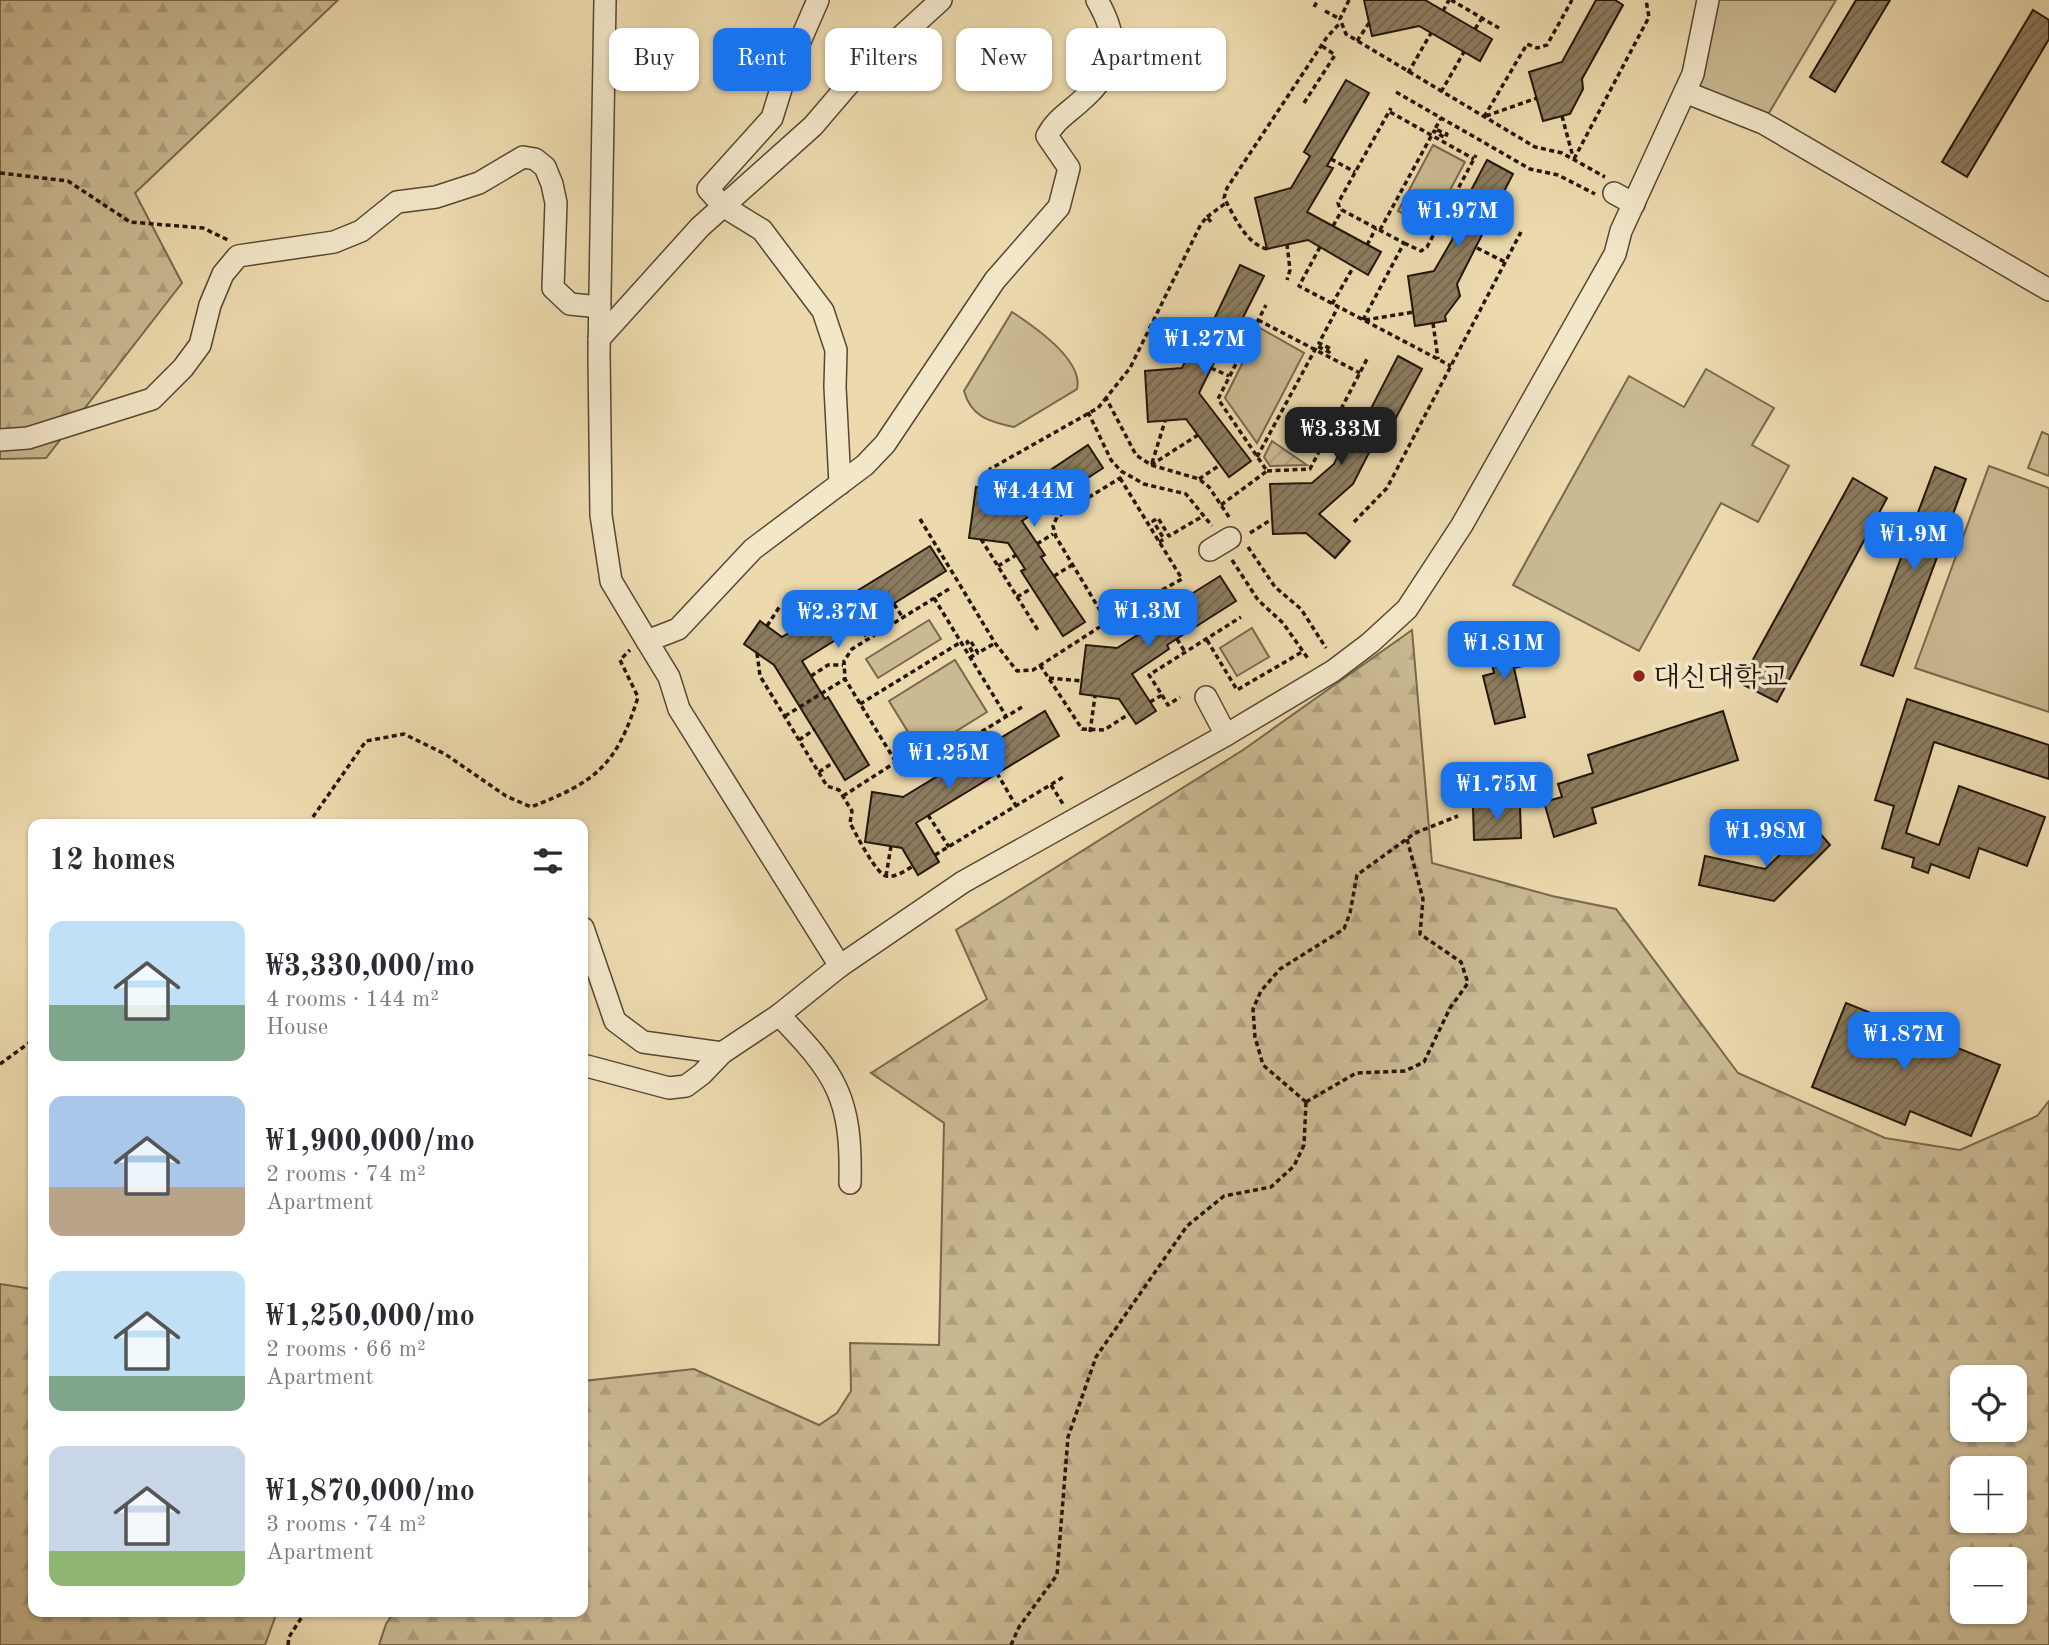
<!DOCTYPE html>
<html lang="en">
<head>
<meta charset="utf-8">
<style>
	body { margin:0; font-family:"Old Standard TT","Noto Serif KR",serif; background:#f7f7f7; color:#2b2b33; height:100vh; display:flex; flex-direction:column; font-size:26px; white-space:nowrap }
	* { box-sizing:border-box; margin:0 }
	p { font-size:23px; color:#7c7c81 }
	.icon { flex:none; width:38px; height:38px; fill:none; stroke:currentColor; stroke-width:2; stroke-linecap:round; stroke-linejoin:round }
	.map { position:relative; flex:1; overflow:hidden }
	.panel { position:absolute; left:28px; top:819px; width:560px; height:798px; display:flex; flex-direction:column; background:#fff; border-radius:14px; box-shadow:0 2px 5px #0004 }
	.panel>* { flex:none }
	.top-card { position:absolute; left:609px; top:28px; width:665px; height:63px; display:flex; gap:14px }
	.fabs { position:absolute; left:1950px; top:1365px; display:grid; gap:14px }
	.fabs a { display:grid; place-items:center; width:77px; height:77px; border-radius:14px; background:#fff; box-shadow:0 2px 5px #0004; font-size:35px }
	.price { position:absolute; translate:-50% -60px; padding:0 16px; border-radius:14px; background:#1a73e8; color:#fff; font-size:23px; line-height:46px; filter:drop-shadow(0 2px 4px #0008) }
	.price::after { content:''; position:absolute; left:50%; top:42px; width:21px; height:16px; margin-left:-10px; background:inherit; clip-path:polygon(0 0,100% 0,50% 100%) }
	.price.selected { background:#222; color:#fff }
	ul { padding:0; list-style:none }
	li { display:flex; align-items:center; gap:21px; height:175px; padding:0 21px }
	li span { display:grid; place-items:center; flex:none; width:196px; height:140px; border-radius:14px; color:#555 }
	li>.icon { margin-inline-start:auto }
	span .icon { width:84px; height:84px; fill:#fffc; stroke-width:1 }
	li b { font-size:30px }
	h2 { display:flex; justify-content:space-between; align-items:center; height:84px; padding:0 21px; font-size:30px }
	.pill { padding:0 24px; border-radius:14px; background:#fff; box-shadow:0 2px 5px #0004; font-size:24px; line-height:63px }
	.pill.selected { background:#1a73e8; color:#fff }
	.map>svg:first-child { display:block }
</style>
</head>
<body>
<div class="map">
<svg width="2049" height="1645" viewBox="0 0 2049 1645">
	<defs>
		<pattern id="forest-firs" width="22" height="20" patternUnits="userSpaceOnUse" patternTransform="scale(1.75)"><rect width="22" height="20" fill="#cab992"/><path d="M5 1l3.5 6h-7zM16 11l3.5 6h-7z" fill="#ad9e7d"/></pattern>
		<pattern id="garden-furrows" width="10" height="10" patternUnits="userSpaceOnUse" patternTransform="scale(1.75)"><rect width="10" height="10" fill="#cab992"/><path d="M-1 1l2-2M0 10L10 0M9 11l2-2" fill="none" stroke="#ad9e7d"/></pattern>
		<pattern id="building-hatch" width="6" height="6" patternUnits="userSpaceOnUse" patternTransform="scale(1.75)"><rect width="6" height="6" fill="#8c7c5f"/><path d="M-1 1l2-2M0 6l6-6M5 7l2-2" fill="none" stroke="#72654d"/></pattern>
	</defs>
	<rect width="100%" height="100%" fill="#ecdaae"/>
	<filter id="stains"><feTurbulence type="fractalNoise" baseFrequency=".00286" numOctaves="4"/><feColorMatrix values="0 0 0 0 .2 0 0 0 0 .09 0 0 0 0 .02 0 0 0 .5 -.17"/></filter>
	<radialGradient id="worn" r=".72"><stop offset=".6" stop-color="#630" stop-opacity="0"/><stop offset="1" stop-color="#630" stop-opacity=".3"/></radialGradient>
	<g fill="#cab992" stroke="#77684e" stroke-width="2">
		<path d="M1708 0H1836L1763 123 1685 92Z"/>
		<path d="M1433 145 1465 162 1430 228 1398 211Z"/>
		<path d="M1012 312C1032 325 1084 360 1077 389L1014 427C990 422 971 417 964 391Z"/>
		<path d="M1260 328 1304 353 1257 443 1225 398Z"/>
		<path d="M1706 369 1774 408 1752 445 1789 466 1758 522 1721 503 1639 651 1513 585 1629 376 1684 407Z"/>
		<path d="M2042 432 2049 435V476L2028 468Z"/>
		<path d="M1989 466 2049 488V712L1915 668Z"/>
		<path d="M929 620 941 639 878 678 866 659Z"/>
		<path d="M1252 628 1269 657 1237 676 1220 648Z"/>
		<path d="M955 660 987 712 921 753 889 701Z"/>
	</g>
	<g fill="url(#forest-firs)" stroke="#77684e" stroke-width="2" fill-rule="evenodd">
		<path d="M0 0H338L135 193 182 283 46 458 0 459Z"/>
		<path d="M1412 630 1432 863 1552 896 1616 909 1738 1073 1885 1138 1960 1150 2037 1116 2049 1101V1645H379L386 1624 394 1612H583V1381L694 1369 819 1425 837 1413 851 1391 850 1343 939 1345 944 1123 871 1073 987 999 956 930 1243 750ZM2014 1377V1430H1962V1377ZM1962 1468H2014V1521H1962ZM1962 1559H2014V1612H1962Z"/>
		<path d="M0 1284 33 1289V1612H277L265 1645H0Z"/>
	</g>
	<path fill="url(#garden-furrows)" stroke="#77684e" stroke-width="2" d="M1272 441 1307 465 1270 466 1264 457Z"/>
	<g fill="url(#building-hatch)" stroke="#24160a" stroke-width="2">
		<path d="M1364 0H1425L1492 39 1480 61 1419 26 1372 36Z"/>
		<path d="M1596 0H1615L1623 5 1582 79 1583 89 1570 114 1543 121 1529 72 1562 62Z"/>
		<path d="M1856 0H1890L1835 92 1810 77Z"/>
		<path d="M2033 10 2049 20V39L1967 177 1942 162Z"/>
		<path d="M1346 80 1369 93 1327 166 1333 168 1307 212 1381 252 1368 275 1308 240 1267 249 1255 198 1291 188 1310 156 1304 152Z"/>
		<path d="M1487 160 1513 174 1457 284 1460 296 1445 316 1446 321 1415 326 1408 276 1434 271 1455 235 1449 232Z"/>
		<path d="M1240 265 1264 276 1227 349 1222 346 1199 393 1251 461 1229 477 1186 419 1148 422 1145 371 1182 368 1198 335 1205 338Z"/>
		<path d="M1398 356 1422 369 1383 442 1376 439 1353 484 1319 514 1350 541 1335 558 1306 533 1273 534 1270 484 1312 483 1334 464 1352 426 1360 430Z"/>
		<path d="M1088 445 1103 468 1022 521 1045 555 1041 557 1085 622 1063 636 1021 571 1025 569 1008 543 969 538 976 487 1016 493Z"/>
		<path d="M1935 467 1966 479 1893 676 1861 665Z"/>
		<path d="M1853 478 1887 498 1777 702 1740 683Z"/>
		<path d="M930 546 946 571 802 661 825 699 828 697 869 765 845 780 774 665 744 644 760 621 782 637Z"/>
		<path d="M1220 576 1236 601 1167 645 1169 649 1132 674 1156 711 1136 724 1119 699 1080 694 1086 645 1117 648 1153 625 1150 620Z"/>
		<path d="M1516 637 1523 666 1514 668 1525 717 1495 724 1483 676 1494 673 1487 643Z"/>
		<path d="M1907 699 2049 745V779L1934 742 1906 833 1939 845 1959 786 2045 817 2027 866 1979 848 1969 878 1931 864 1928 873 1912 867 1914 858 1882 848 1894 806 1875 800Z"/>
		<path d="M1045 711 1059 736 916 823 939 862 918 875 902 848 865 842 872 792 903 797Z"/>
		<path d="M1723 711 1738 760 1592 808 1596 823 1554 837 1544 802 1562 797 1558 784 1593 773 1588 755Z"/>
		<path d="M1520 805 1521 838 1474 840 1473 806Z"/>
		<path d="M1812 824 1830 845 1774 901 1699 885 1705 856 1765 869Z"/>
		<path d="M1846 1003 2000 1065 1971 1136 1910 1111 1905 1125 1812 1087Z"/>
	</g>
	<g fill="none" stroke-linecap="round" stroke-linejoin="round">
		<g stroke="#564733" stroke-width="24">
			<g id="minor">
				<path d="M605 0 599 353 601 515 611 581 647 641"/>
				<path d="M818 0 785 76 772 118 708 189 723 206 762 230 823 311 836 350 835 387 840 484"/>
				<path d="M1685 92 1763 123 2049 290"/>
				<path d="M1614 193 1634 204"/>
				<path d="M599 339 700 227 813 126 848 85 941 0"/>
				<path d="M0 440 28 438 152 399 183 368 200 345 210 305 223 274 238 256 334 242 361 231 397 202 436 197 479 183 523 157 535 159 545 167 552 184 556 203 553 288 570 304 600 307"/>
				<path d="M1210 550 1230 538"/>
				<path d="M1206 697 1226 735"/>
				<path d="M583 928 615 1021 643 1042 722 1053"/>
				<path d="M840 966 679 709 669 677 647 641 678 629 753 549 865 465 885 444 995 280 1059 207 1069 168 1047 136C1055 120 1068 113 1081 101 1118 69 1121 42 1097 0"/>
				<path d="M779 1015C837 1075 852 1098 850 1183"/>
				<path d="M583 1065 669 1088 686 1086 702 1074 722 1053 779 1015 840 966 963 882 1226 735 1333 671 1370 643 1407 609 1462 525 1615 254 1621 231 1693 74 1708 0"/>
			</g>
		</g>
		<g stroke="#24160a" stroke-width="3.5" stroke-dasharray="5 3.5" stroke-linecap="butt">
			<path d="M1349 0 1340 19 1346 34 1535 147 1562 153 1605 177"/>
			<path d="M1451 0 1499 28"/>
			<path d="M1314 7 1318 0"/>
			<path d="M1325 11 1340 19"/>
			<path d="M1443 11 1449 0"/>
			<path d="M1475 29 1482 18"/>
			<path d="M1357 41 1369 23"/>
			<path d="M1408 73 1431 33"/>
			<path d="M1396 92 1530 169 1558 175 1595 194"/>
			<path d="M1441 92 1464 52"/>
			<path d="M1304 103 1335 55 1322 46"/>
			<path d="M1390 112 1474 159"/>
			<path d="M1486 116 1537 98"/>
			<path d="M1562 116 1573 157"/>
			<path d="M1484 117 1527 44 1537 48 1547 45 1572 0"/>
			<path d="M1331 159 1355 172"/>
			<path d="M1574 159 1649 17 1646 0"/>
			<path d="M0 173 68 181 130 222 203 228 230 241"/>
			<path d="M1207 217 1227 202"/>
			<path d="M1211 222 1207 217 1201 224 1130 368 1106 398 1136 455 1151 465 1199 479 1209 487 1231 520"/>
			<path d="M1333 226 1342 210"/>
			<path d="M1437 228 1454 237"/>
			<path d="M1380 230 1434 131 1445 138 1447 134 1435 129 1441 118"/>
			<path d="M1404 243 1421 251 1427 247 1476 155"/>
			<path d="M1287 244 1290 270 1287 280"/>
			<path d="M1367 245 1376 228"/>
			<path d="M1320 247 1299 286 1451 366"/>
			<path d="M1477 248 1505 262"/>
			<path d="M1267 249C1245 243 1235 217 1224 198L1227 188 1327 37 1340 23"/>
			<path d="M1332 304 1354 266"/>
			<path d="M1258 320 1360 373"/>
			<path d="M1363 320 1404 243 1340 209 1338 203 1391 108"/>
			<path d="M1365 320 1414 312"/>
			<path d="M1433 323 1438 359"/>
			<path d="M1236 333 1248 338"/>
			<path d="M1211 368 1229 376"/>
			<path d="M1088 412 1111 460 1121 471 1144 484 1186 494 1212 526"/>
			<path d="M1324 443 1340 451"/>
			<path d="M1257 457 1317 346 1329 352 1331 349 1319 343 1338 307"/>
			<path d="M1152 463 1165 421"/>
			<path d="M1151 465 1198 435"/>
			<path d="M1267 471 1310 469 1367 359"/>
			<path d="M1120 478 1182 579 1111 618 1101 612 1056 537 1053 526 1057 517Z"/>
			<path d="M1199 479 1220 465"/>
			<path d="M987 489 990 469 1098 408 1106 398"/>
			<path d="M1061 496 1070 509"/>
			<path d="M1221 505 1267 471 1218 399 1266 305"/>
			<path d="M920 519 995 643 1017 671 1033 670 1112 619"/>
			<path d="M1354 522 1387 488 1521 232"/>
			<path d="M1250 533 1272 519"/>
			<path d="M981 539 1039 632"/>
			<path d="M1159 542 1164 539 1153 521 1158 518 1169 536 1203 516"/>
			<path d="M1037 544 1053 534"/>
			<path d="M1248 547 1275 587 1301 609 1326 648"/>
			<path d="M1232 560 1258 600 1283 623 1309 660"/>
			<path d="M998 566 1016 555"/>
			<path d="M1054 576 1072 565"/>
			<path d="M949 589 852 649 844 661 845 679 894 759 906 767 925 766 1022 707"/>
			<path d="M1017 597 1032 588"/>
			<path d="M934 598 1006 716"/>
			<path d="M894 604 903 618"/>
			<path d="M859 625 867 638"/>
			<path d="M767 626 780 606"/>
			<path d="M1177 639 1185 652"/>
			<path d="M1207 640 1237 690 1302 652"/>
			<path d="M757 653 760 676 827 786 839 790 852 811 850 823C856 834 876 874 886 876 895 878 905 871 913 866"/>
			<path d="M970 658 974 655 967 642 970 640 978 653 995 643"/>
			<path d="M1040 665 1082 729 1104 730 1129 714"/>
			<path d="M811 676 828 665H843"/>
			<path d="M1049 678 1082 681"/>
			<path d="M1162 695 1168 705 1180 697"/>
			<path d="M1150 702 1162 695 1149 675 1241 617"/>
			<path d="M860 704 961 642"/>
			<path d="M785 716 845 679"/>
			<path d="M1090 732 1095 696"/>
			<path d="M799 740 815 729"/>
			<path d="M819 772 834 762"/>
			<path d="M997 773 1016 806"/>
			<path d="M1051 785 1063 804"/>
			<path d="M843 796 896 762"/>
			<path d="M928 815 949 847"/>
			<path d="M308 824 366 741 404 734 445 754 506 796 531 807C596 782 617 765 638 697L620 660 630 650"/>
			<path d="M935 855 1065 776"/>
			<path d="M886 876 891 846"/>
			<path d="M0 1064 33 1040"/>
			<path d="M1306 1102 1263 1065 1255 1037 1253 1009 1261 991 1280 969 1344 929 1350 913 1357 875 1415 833 1458 816"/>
			<path d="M1306 1102 1356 1073 1405 1071 1424 1062 1450 1008 1468 983 1461 962 1420 934 1423 899 1407 839"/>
			<path d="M288 1645 289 1637 305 1612"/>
			<path d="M1011 1645 1019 1627 1057 1575 1068 1437 1096 1357 1187 1226 1224 1196 1271 1187 1294 1166 1304 1145 1306 1102"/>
		</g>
		<use href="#minor" stroke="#f3e7ca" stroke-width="21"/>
	</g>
	<circle fill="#8f2418" stroke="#f3e7ca" stroke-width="2.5" cx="1639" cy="676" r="7"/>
	<g text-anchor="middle" stroke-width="7" stroke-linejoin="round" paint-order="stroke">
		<g font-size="28" fill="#24160a" stroke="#f3e7ca" text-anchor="start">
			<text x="1653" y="686">대신대학교</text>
		</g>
	</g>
	<rect width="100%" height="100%" filter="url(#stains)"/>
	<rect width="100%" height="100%" fill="url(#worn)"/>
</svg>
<div class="fabs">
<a><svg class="icon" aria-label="locate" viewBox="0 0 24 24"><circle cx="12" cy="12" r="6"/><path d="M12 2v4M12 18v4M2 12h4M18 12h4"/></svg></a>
<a>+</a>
<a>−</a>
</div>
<b class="price" style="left:1458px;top:249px">₩1.97M</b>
<b class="price" style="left:1205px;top:377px">₩1.27M</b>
<b class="price selected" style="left:1341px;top:467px">₩3.33M</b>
<b class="price" style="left:1034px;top:529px">₩4.44M</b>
<b class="price" style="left:1914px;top:572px">₩1.9M</b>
<b class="price" style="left:1148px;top:649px">₩1.3M</b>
<b class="price" style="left:838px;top:650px">₩2.37M</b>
<b class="price" style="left:1504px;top:681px">₩1.81M</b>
<b class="price" style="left:949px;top:791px">₩1.25M</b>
<b class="price" style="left:1497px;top:822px">₩1.75M</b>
<b class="price" style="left:1766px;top:869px">₩1.98M</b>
<b class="price" style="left:1904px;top:1072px">₩1.87M</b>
<div class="top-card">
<a class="pill">Buy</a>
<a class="pill selected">Rent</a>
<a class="pill">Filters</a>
<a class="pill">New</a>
<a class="pill">Apartment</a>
</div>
<section class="panel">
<h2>12 homes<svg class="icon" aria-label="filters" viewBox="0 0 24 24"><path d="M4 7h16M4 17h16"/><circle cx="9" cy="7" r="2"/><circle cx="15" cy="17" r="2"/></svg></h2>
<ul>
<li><span style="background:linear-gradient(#bfe0f5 60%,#7fa58c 0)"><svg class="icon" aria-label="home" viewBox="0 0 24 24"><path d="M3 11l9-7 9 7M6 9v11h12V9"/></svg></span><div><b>₩3,330,000/mo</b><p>4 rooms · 144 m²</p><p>House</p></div></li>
<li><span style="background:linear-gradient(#a9c7e8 65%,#b9a48a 0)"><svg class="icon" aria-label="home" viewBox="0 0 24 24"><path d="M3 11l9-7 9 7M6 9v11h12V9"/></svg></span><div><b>₩1,900,000/mo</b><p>2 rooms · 74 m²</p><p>Apartment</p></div></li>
<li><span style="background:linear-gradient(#bfe0f5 75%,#7fa58c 0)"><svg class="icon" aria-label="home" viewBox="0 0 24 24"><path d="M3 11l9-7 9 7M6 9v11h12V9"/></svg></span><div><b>₩1,250,000/mo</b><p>2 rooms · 66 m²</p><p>Apartment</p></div></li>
<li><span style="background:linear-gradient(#c9d6e8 75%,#8fb573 0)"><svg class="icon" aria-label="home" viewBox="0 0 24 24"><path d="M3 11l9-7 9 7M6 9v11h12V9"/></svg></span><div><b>₩1,870,000/mo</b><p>3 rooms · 74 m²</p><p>Apartment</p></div></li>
</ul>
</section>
</div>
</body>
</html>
